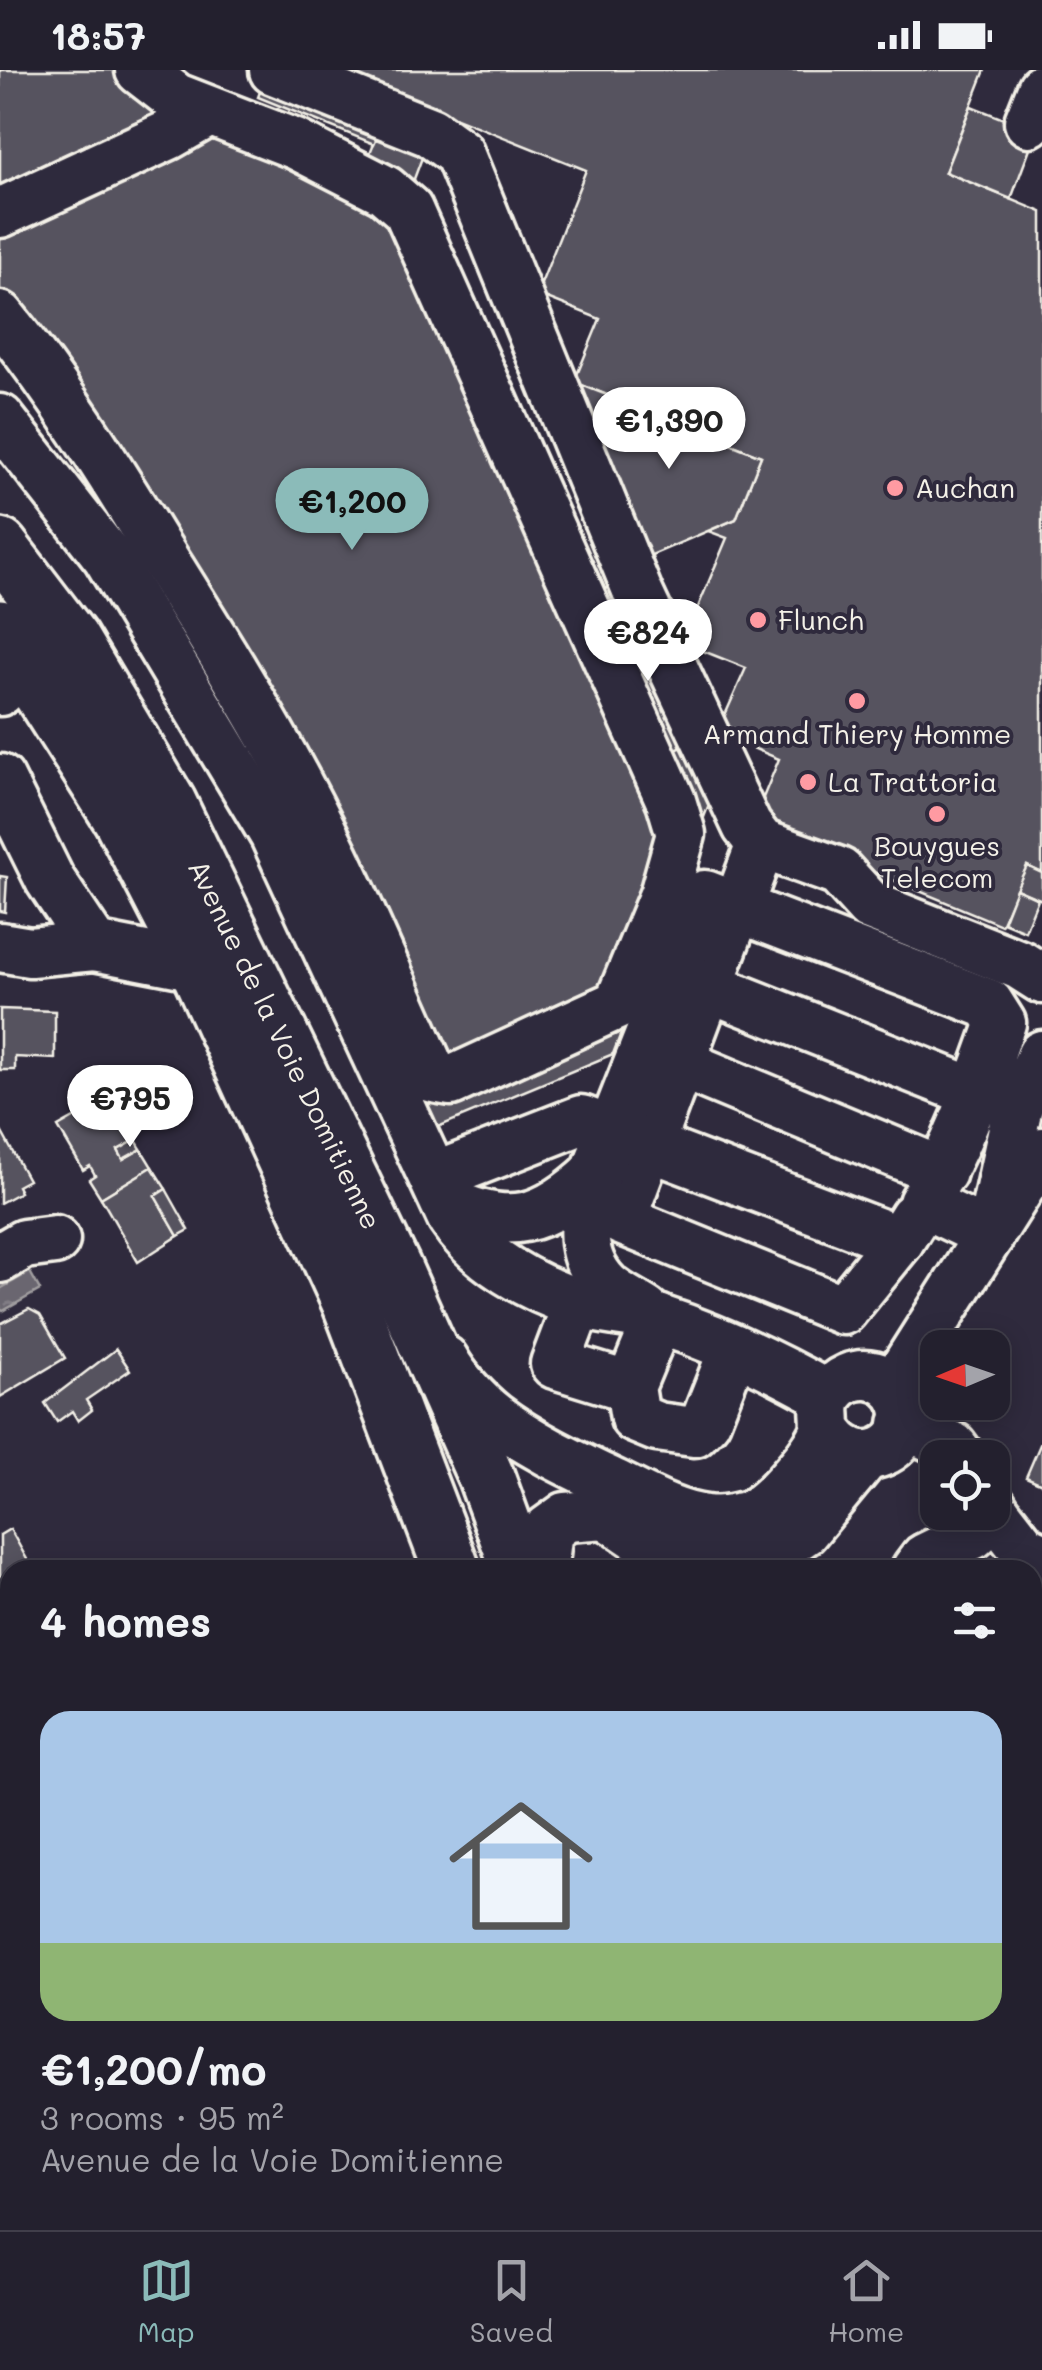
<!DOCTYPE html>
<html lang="en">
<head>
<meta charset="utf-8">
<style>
	body { margin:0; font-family:Mali,sans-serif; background:#2f2d3a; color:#f1f3f6; height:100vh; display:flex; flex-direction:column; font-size:38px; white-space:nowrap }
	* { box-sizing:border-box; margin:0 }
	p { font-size:32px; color:#a3a3aa }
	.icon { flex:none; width:55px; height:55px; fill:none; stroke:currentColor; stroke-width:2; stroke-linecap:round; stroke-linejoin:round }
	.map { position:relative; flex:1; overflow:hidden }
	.panel { position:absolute; left:0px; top:1490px; width:1042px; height:670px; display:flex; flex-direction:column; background:#23202e; border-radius:30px 30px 0 0; box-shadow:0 5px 25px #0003,0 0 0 2px #403e4a }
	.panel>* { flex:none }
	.needle { width:65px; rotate:268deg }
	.controls { position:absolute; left:920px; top:1260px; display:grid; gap:20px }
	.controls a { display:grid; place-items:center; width:90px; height:90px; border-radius:20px; background:#23202e; box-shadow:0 5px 25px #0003,0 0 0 2px #403e4a; font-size:50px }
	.price { position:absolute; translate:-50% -85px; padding:0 22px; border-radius:35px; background:#fff; color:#222; font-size:32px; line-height:65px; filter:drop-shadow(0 2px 5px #0008) }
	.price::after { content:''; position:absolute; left:50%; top:60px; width:30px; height:22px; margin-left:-15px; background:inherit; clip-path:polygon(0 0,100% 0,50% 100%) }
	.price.selected { background:#8bbbb9; color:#111 }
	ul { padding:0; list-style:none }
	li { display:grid; align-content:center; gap:20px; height:530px; padding:0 40px }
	li span { display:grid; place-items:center; height:310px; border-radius:30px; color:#555 }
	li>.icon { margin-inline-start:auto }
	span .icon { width:180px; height:180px; fill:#fffc; stroke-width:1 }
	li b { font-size:42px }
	h2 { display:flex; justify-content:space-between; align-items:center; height:120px; padding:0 40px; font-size:42px }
	.status { display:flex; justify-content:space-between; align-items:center; height:70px; padding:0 50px; background:#23202e; direction:ltr }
	.status svg { height:28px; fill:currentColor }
	.menu { display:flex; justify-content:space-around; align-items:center; height:140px; border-top:2px solid #403e4a; background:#23202e; font-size:28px; color:#a3a3aa }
	.menu a { display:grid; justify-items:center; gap:5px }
	.menu .selected { color:#8bbbb9 }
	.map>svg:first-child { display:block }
</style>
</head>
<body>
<div class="status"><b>18:57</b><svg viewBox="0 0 49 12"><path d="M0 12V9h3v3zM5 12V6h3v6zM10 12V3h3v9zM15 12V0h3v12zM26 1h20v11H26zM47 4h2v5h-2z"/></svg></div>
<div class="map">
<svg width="1042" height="2160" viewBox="0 0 1042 2160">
	<defs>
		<pattern id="water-ripples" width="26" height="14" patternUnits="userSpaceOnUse" patternTransform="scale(2.5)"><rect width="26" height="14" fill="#6a6670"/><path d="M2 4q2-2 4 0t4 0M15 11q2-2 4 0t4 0" fill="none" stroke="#807c84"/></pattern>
	</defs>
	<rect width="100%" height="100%" fill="#2f2a3d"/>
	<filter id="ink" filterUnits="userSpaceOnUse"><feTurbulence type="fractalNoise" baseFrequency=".01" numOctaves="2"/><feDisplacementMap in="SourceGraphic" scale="20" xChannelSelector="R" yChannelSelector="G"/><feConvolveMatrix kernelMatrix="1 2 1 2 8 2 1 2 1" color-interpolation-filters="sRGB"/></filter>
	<g filter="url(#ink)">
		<path fill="url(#water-ripples)" stroke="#a19ea0" stroke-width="2.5" d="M30 1202 40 1220 3 1241 0 1239V1219Z"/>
		<g fill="#56525f" stroke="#f4f1e8" stroke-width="2.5">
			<path d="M0 0H177L179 7 370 83 384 48 419 63 412 81 423 85 414 109 666 684 687 675 711 729 613 984 438 1057 292 749 185 564 0 272Z"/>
			<path d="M336 0H985L945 102 1042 142V803L1027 796 1001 855 753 752 779 689 717 663 746 598 683 573 727 468 708 461 736 449 761 386 574 312 600 249 537 224 586 100Z"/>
			<path d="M263 14 380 61 374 74 258 27Z"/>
			<path d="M971 36 1036 62 1011 129 945 102Z"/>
			<path d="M574 312 761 386 736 449 647 487Z"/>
			<path d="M627 548 683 676 670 681 614 554Z"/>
			<path d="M1027 796 1042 803V830L1016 819Z"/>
			<path d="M0 806 7 807 5 842 0 841Z"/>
			<path d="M1016 819 1038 829 1025 861 1003 852Z"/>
			<path d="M0 939 55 941V989L15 987V1000H0Z"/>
			<path d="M113 1032 136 1070 118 1080 123 1089 141 1079 152 1097 101 1128 89 1109 95 1105 90 1096 83 1100 58 1057 81 1044 85 1049Z"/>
			<path d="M0 1059 28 1110 17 1116 20 1122 0 1133Z"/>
			<path d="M136 1070 141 1079 123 1089 118 1080Z"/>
			<path d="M152 1097 166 1119 155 1126 178 1166 138 1192 101 1128Z"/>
			<path d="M166 1119 189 1160 178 1166 155 1126Z"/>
			<path d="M29 1239 40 1245 65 1288 0 1327V1254Z"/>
			<path d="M116 1279 130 1300 86 1330 92 1340 78 1351 72 1341 57 1352 45 1333Z"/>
			<path d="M1042 1370V1414L1026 1407Z"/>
			<path d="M10 1459 33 1500H10L9 1550 0 1535V1465Z"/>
			<path d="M10 1654V1691L2 1695 0 1660Z"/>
			<path d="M0 1988 10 1990V2040L0 2038Z"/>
			<path d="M1032 2102 1042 2104V2155L1016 2150H1032Z"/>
			<path d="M59 2150H115L113 2160H57Z"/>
			<path d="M115 2150 169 2157 170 2150 188 2151 186 2160H113Z"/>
			<path d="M533 2150H620L624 2160H517L515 2154Z"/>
			<path d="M873 2150 842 2160H806L804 2151Z"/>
		</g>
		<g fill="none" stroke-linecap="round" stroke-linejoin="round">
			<g stroke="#f4f1e8" stroke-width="55">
				<g id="minor">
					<path d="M274 0 430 62 459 83 639 525 747 756 761 774 839 802 870 836 1020 895 1042 909"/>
					<path d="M1029 52 1042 19"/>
					<path d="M0 143 169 65 209 42"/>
					<path d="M0 246C59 319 108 398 157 478 205 555 254 632 297 713 348 808 389 909 434 1008L451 1011 619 934 664 825 681 764 671 731 408 140 385 120 295 74 176 28 140 0"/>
					<path d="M0 349 107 486 274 764 452 1148C479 1190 532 1218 577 1233 604 1242 633 1241 660 1250 718 1269 775 1296 828 1326"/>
					<path d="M0 621 20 585"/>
					<path d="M0 709 50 810 94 876 197 896"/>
					<path d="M761 774 621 1150 843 1240 899 1171"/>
					<path d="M0 877 30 882 94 876"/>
					<path d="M678 905 976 1023"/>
					<path d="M650 981 942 1102"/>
					<path d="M435 1107 581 1050 899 1171 914 1147"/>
					<path d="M446 1131C510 1162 544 1151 595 1104"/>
					<path d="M0 1188 24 1174 55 1170"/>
					<path d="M578 1233 555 1294 630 1317"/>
					<path d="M646 1242C634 1234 617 1226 606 1216 574 1184 584 1143 595 1104L705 825 989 934 1001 953C979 1015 958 1077 923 1133L990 1165 1018 1036 1042 985"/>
					<path d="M658 1249 630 1317 635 1348 657 1357 694 1362 706 1350 734 1279"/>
					<path d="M444 1290C455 1310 477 1334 494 1347 531 1375 572 1394 614 1414 643 1428 673 1446 706 1450 718 1452 747 1448 757 1441 776 1429 819 1381 825 1360 828 1347 821 1336 830 1323 849 1296 890 1300 903 1331 921 1376 855 1412 826 1358"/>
					<path d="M894 1316 1042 1082"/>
					<path d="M904 1354 953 1377 961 1388"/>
					<path d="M996 1443 1024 1479 1042 1487"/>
					<path d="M543 1500 548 1460 566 1447 606 1444 665 1484 711 1496 763 1489 804 1461 866 1386"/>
					<path d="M916 1500 925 1488 972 1465 996 1443 992 1436"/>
					<path d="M0 1592 10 1594"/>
					<path d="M1032 1717 1042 1695"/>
					<path d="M0 1831 10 1833"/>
					<path d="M1032 1853 1042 1855"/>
					<path d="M0 2080 10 2083"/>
					<path d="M338 2150 368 2156"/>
				</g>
			</g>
			<g stroke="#f4f1e8" stroke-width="62">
				<g id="major">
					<path id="s1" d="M0 477 71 570 168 733 393 1198 486 1407 520 1500"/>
					<path d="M0 558 121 748 197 896 350 1232 452 1500"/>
					<path d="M0 1801 10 1803"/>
					<path d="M1032 1931 1042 1936"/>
					<path d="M1032 2014 1042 2016"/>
					<path d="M693 2150 696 2160"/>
					<path d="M743 2150 746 2160"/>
				</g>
			</g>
			<use href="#minor" stroke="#2f2a3d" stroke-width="48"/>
			<use href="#major" stroke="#2f2a3d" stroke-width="55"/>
		</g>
	</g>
	<g fill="#ff9aa2" stroke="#2f2a3d" stroke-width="4">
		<circle cx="895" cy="418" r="10"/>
		<circle cx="758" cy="550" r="10"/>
		<circle cx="857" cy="631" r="10"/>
		<circle cx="808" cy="712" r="10"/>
		<circle cx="937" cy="744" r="10"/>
	</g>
	<g text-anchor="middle" stroke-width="8" stroke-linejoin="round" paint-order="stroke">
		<g font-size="28" fill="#f4f1e8" stroke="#2f2a3d" text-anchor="start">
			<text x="915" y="428">Auchan</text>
			<text x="778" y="560">Flunch</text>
			<text x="857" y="674" text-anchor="middle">Armand Thiery Homme</text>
			<text x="828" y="722">La Trattoria</text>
			<text x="937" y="786" text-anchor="middle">Bouygues<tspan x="937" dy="32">Telecom</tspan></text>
		</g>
		<g font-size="28" fill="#f4f1e8" stroke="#2f2a3d">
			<text dy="10" stroke="none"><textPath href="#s1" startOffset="575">Avenue de la Voie Domitienne</textPath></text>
		</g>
	</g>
</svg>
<div class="controls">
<a><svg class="needle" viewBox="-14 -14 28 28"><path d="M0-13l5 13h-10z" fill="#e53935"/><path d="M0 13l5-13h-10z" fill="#a3a3aa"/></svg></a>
<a><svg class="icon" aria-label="locate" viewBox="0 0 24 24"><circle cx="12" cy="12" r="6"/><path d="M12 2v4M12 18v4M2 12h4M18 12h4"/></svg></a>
</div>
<b class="price" style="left:669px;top:402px">€1,390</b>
<b class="price selected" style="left:352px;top:483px">€1,200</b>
<b class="price" style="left:648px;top:614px">€824</b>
<b class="price" style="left:130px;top:1080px">€795</b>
<section class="panel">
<h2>4 homes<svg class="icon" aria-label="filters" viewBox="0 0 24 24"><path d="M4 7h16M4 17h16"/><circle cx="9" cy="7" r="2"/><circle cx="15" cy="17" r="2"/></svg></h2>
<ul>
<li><span style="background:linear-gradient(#a9c7e8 75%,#8fb573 0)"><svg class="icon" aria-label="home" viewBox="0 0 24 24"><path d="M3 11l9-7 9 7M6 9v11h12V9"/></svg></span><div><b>€1,200/mo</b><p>3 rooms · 95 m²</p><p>Avenue de la Voie Domitienne</p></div></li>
</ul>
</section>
</div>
<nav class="menu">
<a class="selected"><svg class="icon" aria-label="map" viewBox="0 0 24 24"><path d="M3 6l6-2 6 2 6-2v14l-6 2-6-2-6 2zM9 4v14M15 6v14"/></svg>Map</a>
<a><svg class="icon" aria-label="saved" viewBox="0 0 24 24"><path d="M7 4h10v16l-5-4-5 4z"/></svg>Saved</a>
<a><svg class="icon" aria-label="home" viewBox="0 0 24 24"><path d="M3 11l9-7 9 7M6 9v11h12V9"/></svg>Home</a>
</nav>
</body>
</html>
